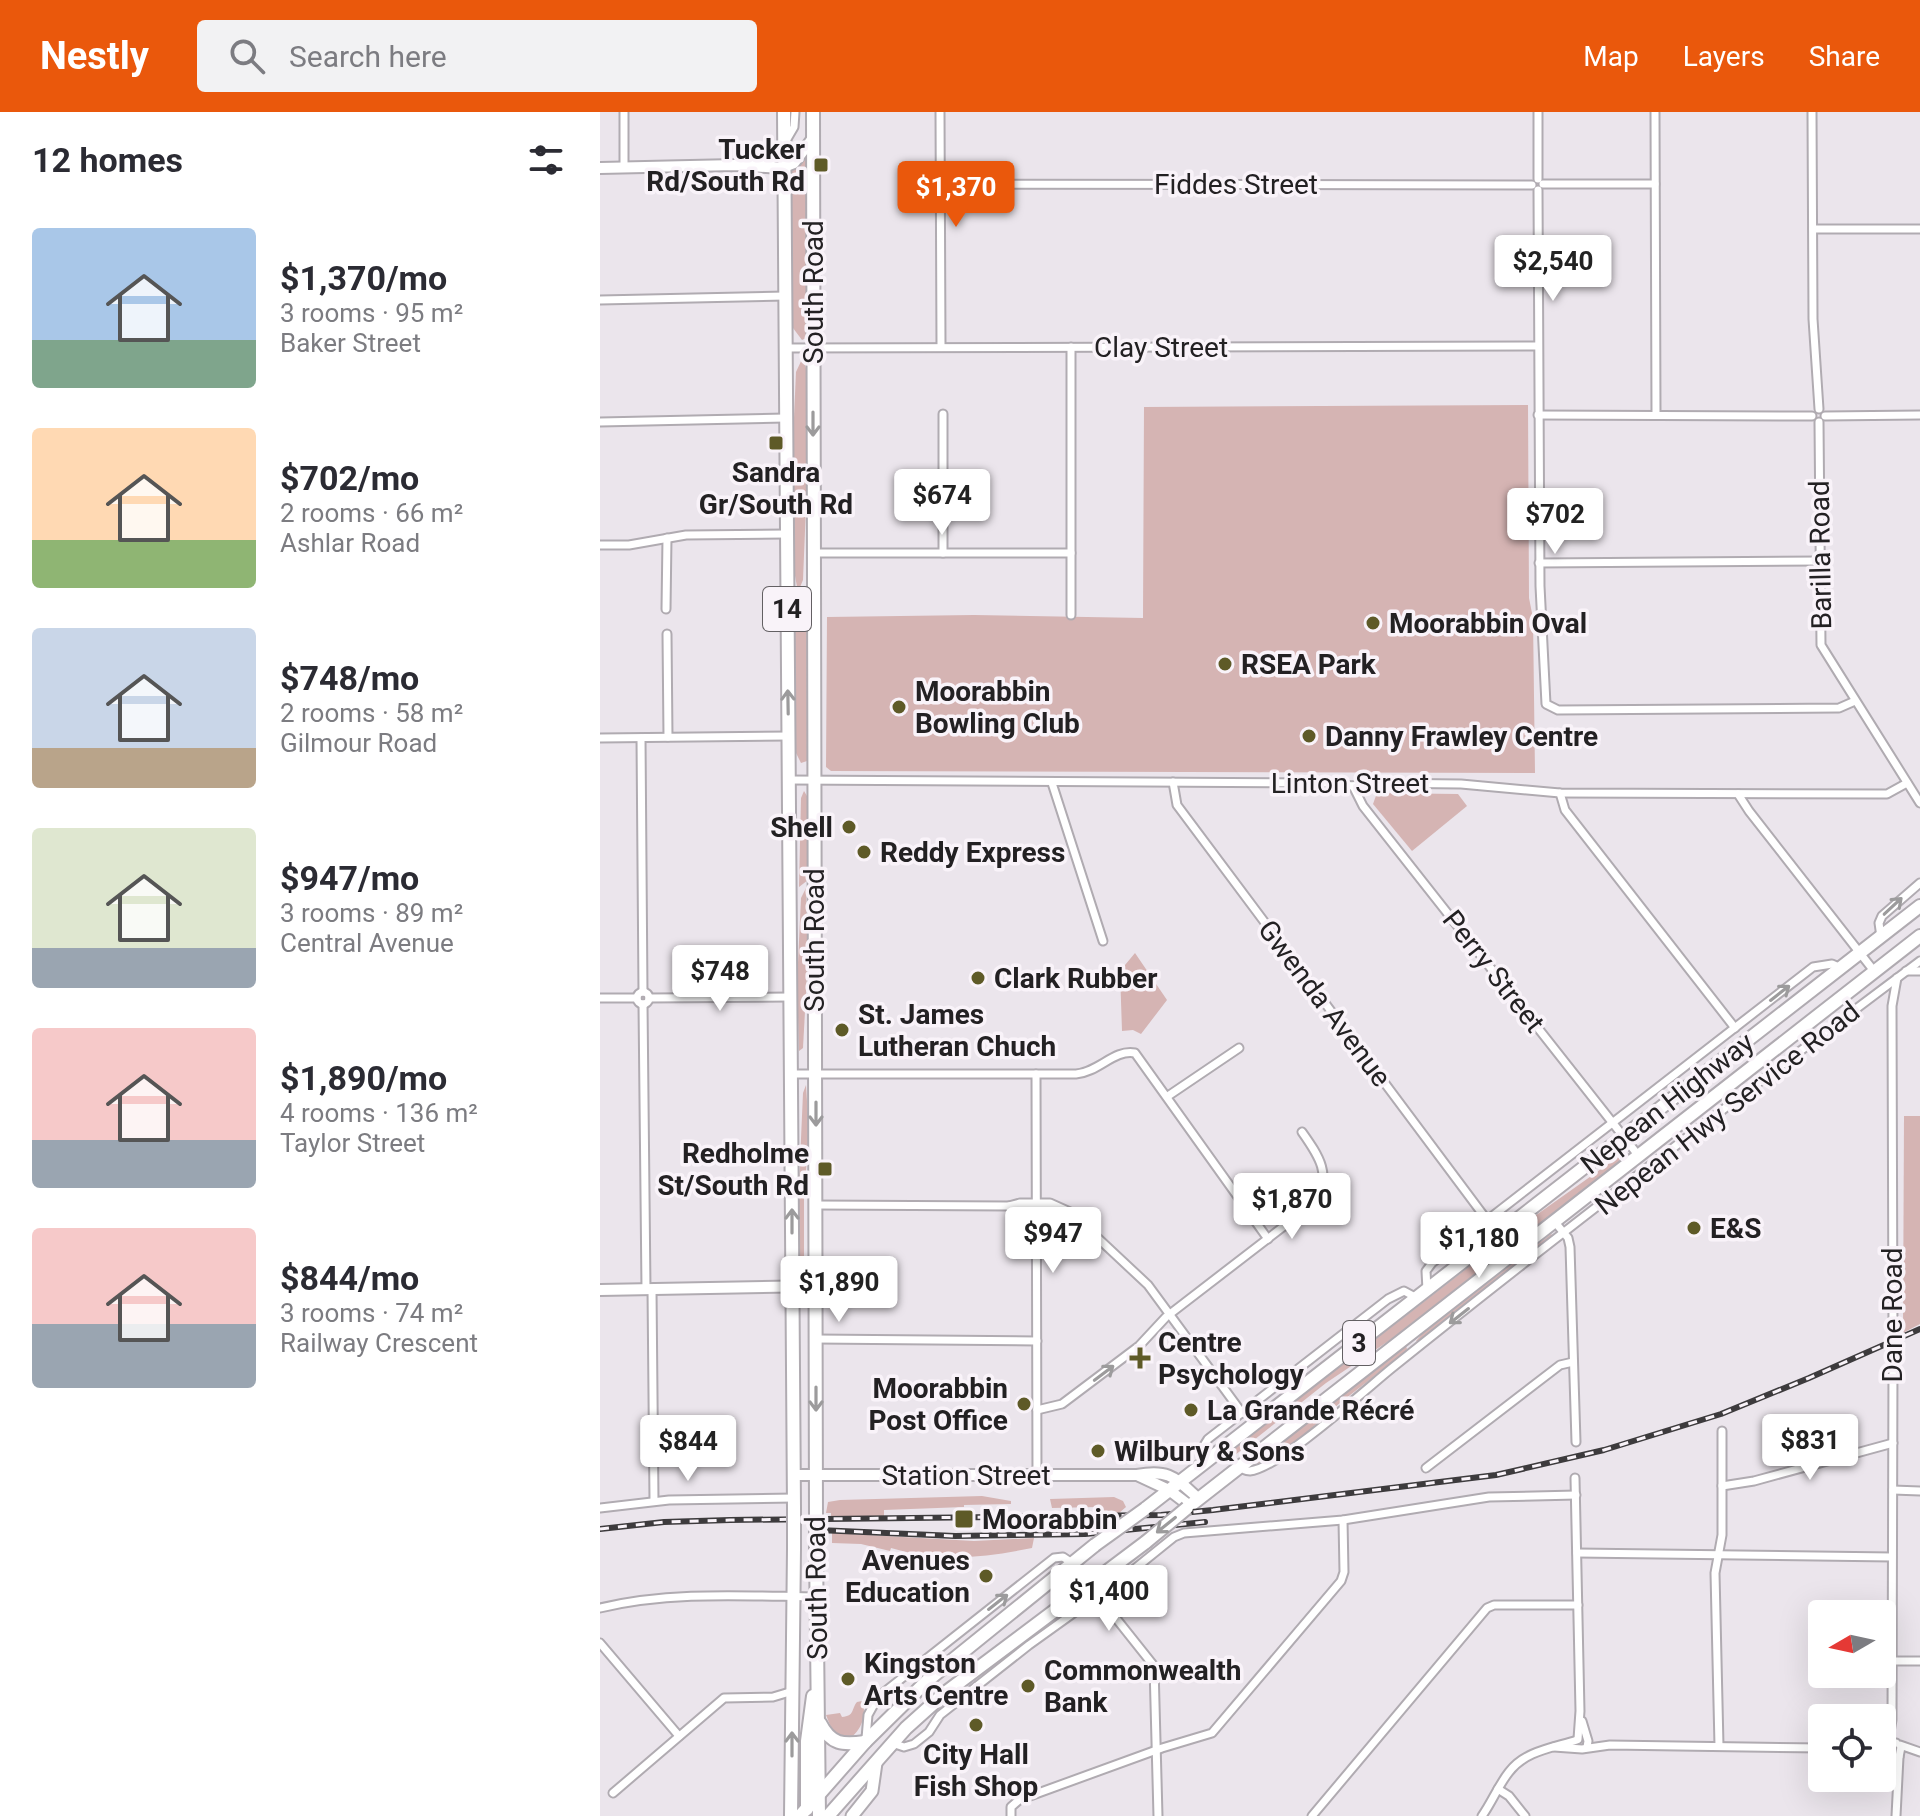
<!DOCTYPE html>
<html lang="en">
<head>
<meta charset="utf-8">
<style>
	body { margin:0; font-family:Roboto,sans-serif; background:#f2f2f3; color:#2b2b33; height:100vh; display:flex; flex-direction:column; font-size:30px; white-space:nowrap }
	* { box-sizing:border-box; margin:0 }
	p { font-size:26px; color:#7c7c81 }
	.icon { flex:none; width:44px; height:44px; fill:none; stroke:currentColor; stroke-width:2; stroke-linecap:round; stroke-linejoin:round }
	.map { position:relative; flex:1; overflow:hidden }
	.side { display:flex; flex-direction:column; background:#fff; width:600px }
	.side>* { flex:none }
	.needle { width:52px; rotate:261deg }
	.fabs { position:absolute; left:1208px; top:1488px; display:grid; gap:16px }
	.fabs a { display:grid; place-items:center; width:88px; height:88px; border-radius:8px; background:#fff; box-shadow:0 8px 32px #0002; font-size:40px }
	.price { position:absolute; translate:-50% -68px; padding:0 18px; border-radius:8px; background:#fff; color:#222; font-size:26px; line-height:52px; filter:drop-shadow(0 2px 4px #0008) }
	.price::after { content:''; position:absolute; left:50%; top:48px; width:24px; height:18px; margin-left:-12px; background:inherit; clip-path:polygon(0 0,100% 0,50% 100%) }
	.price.on { background:#ea580c; color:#fff }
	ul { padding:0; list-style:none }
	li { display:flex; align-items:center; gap:24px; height:200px; padding:0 32px }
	li span { display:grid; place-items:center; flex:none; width:224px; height:160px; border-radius:8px; color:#555 }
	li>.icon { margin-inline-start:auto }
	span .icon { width:96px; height:96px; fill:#fffc; stroke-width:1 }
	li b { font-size:34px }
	h2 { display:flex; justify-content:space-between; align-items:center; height:96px; padding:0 32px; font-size:34px }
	header { display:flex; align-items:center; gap:48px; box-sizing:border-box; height:112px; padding:0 40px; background:#ea580c; color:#fff }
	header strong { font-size:38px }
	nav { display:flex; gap:44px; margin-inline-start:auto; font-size:28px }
	.search { width:560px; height:72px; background:#f2f2f3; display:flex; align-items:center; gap:20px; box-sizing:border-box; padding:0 28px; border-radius:8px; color:#7c7c81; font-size:30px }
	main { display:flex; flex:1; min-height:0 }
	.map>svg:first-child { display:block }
</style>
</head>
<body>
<header>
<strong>Nestly</strong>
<div class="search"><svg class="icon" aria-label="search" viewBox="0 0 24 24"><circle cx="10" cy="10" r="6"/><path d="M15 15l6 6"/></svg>Search here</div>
<nav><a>Map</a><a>Layers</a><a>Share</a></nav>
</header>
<main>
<section class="side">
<h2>12 homes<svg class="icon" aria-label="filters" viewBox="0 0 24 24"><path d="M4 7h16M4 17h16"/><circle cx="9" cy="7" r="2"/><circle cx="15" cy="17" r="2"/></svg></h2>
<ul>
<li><span style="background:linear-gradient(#a9c7e8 70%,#7fa58c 0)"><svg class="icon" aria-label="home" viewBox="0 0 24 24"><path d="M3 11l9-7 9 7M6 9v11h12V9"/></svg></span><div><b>$1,370/mo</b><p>3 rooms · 95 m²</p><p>Baker Street</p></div></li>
<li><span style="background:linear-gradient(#ffd9b3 70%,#8fb573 0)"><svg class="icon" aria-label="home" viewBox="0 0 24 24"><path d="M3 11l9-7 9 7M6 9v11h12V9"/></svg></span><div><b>$702/mo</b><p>2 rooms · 66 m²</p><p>Ashlar Road</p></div></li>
<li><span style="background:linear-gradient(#c9d6e8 75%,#b9a48a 0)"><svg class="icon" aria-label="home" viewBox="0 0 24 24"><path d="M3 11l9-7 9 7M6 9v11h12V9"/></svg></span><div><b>$748/mo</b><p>2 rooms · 58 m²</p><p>Gilmour Road</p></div></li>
<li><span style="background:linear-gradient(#dfe7d0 75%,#9aa5b1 0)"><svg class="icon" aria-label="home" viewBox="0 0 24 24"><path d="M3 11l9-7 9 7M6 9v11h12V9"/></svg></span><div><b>$947/mo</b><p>3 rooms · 89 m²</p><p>Central Avenue</p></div></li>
<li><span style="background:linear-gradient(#f6c9c9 70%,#9aa5b1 0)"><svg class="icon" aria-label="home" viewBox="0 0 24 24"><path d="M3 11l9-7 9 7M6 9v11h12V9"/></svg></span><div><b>$1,890/mo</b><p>4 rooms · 136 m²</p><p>Taylor Street</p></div></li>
<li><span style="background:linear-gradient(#f6c9c9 60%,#9aa5b1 0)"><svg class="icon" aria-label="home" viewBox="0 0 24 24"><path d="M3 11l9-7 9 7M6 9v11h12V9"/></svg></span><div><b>$844/mo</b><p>3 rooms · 74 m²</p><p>Railway Crescent</p></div></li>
</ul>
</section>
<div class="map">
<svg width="1320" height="1704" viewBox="0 0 1320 1704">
	<rect width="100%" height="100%" fill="#ebe5ec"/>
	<g fill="#d5b4b3">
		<path d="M204 43H206L207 217 206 226 202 228 193 216 191 205V57Z"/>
		<path d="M203 245 207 260 206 394 203 468 198 480 193 453 192 351 196 260Z"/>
		<path d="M928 293 929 486 933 506 935 661 231 659 226 655 227 505 374 503 543 506 544 295Z"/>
		<path d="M198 497 207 500V649L201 651 195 639 194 500Z"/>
		<path d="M204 679 207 684 208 768 199 775 201 686Z"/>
		<path d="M777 681 858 682 867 694 812 739 773 692Z"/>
		<path d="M206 776 208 844 203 936 199 939 197 872 201 786Z"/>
		<path d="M535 841 567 888 541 922 533 918 522 919 520 859Z"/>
		<path d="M206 973 209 1021 204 1085V1159L200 1158 198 1095 203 981Z"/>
		<path d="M1304 1004H1320V1212L1303 1221Z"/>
		<path d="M1018 1045 1020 1048 1017 1051 793 1226 726 1271 630 1347 620 1350 630 1340 932 1106Z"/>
		<path d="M951 1122 953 1124 948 1129 818 1230 816 1229 823 1221Z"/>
		<path d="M806 1234 807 1237 804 1241C783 1258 761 1274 740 1291 711 1315 686 1344 650 1356Z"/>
		<path d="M382 1384 411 1389V1392L364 1393V1395L284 1398V1404L231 1405V1401H226L228 1390 240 1388Z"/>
		<path d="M514 1385 523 1389 526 1395 519 1401H498L497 1395 452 1396 450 1387Z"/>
		<path d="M232 1421 374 1429 434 1426 432 1436C383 1446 340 1450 291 1436L290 1439 261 1432 232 1431Z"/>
		<path d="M262 1589C268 1602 260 1624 245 1628L234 1623 226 1603 240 1601 242 1605C255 1604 251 1597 257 1590Z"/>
	</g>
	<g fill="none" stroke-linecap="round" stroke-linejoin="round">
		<g stroke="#b0abb1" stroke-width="11">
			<g id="street">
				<path d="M24 0V55"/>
				<path d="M340 0 341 234"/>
				<path d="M938 0V67"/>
				<path d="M1055 0 1056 303"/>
				<path d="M1212 0 1213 207 1219 297"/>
				<path d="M187 27 194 15 195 0"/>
				<path d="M340 72 932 73"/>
				<path d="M943 72H1055"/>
				<path d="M938 78 940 474 946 592 958 598 1239 596 1255 589"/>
				<path d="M1213 117H1320"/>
				<path d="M0 188 185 184"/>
				<path d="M185 236 938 234"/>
				<path d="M938 303 1212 304"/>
				<path d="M1225 304 1320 303"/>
				<path d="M0 310 185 306"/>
				<path d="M1219 310 1221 533 1320 691"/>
				<path d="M0 433H29L86 423 186 422"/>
				<path d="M213 441H471"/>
				<path d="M343 441V302"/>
				<path d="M939 451 1220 449"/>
				<path d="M66 497 67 426"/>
				<path d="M471 503V235"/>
				<path d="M67 522 68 625"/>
				<path d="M0 626 189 624"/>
				<path d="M41 626 43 880"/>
				<path d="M189 668 727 671 753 674 771 671 861 672 960 681 1287 682 1307 671"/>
				<path d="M573 670 577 693 887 1108"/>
				<path d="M452 671 503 829"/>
				<path d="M753 674 763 694 1038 1043"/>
				<path d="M960 681 965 698 1135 916"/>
				<path d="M1138 682 1149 699 1274 859"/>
				<path d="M1281 825 1279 811 1282 804 1320 771"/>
				<path d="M1306 859H1320"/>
				<circle cx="43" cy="886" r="6"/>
				<path d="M0 886H37"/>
				<path d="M49 886 190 885"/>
				<path d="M43 892 46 1177"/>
				<path d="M191 962H476C499 960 514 937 535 941L668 1127"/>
				<path d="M436 962 437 1363"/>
				<path d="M568 984 639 936"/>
				<path d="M216 1093 409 1094 437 1097 457 1095"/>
				<path d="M409 1094 420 1091H450L470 1100 548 1173 642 1301"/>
				<path d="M954 1109 968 1126 970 1135 976 1330"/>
				<path d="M52 1177 54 1389"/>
				<path d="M827 1178 826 1159 832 1151 1213 855 1232 852 1241 856"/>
				<path d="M1293 1225 1292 894 1297 866"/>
				<path d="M216 1227 437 1229"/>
				<path d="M437 1298 462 1292 539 1234 566 1205 714 1091C733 1064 719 1044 702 1020"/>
				<path d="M609 1347 603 1335 608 1327 788 1187 804 1179 817 1186"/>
				<path d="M640 1354C644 1358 645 1359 650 1359 678 1357 766 1277 792 1256 965 1117 1142 982 1320 849"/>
				<path d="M826 1356 960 1253 973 1250"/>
				<path d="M975 1366 980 1599 978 1627"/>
				<path d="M1122 1374 1154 1369 1293 1331"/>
				<path d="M1293 1378 1320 1379"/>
				<path d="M0 1396 69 1388 194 1386"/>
				<path d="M977 1441 1292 1445"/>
				<path d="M503 1489 512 1475 574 1425 584 1421 743 1408 889 1385 976 1383"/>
				<path d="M0 1496C70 1479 145 1484 217 1485"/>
				<path d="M0 1531 79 1624"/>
				<path d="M1292 1549H1320"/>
				<path d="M982 1609 988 1629 987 1635"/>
				<path d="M266 1626 268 1603 278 1585 440 1457 454 1446 463 1445 472 1451 554 1554 558 1704"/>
				<path d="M292 1631 304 1635 314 1632 329 1620 340 1603 429 1533 482 1495 501 1486"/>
				<path d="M1296 1631 1289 1632 1286 1635 1288 1645 1294 1647 1299 1645 1301 1635"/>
				<path d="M1288 1633 1292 1608 1293 1250"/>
				<path d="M1300 1633 1320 1640"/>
				<path d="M1119 1634 1115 1461 1122 1423V1319"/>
				<path d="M954 1635 982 1637 1010 1633 1222 1636"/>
				<path d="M898 1677 909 1684 925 1704"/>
				<path d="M13 1681 124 1586 173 1585 193 1579"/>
				<path d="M411 1704V1695L419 1688 562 1636 612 1621 741 1469 744 1460 743 1408"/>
				<path d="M712 1704 887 1496 894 1493H978"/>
				<path d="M882 1704C892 1690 898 1674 909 1660 925 1639 952 1636 977 1628"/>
				<path d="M1296 1704 1299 1645"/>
			</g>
		</g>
		<g stroke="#b0abb1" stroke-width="14">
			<g id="secondary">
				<path d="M149 51 173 46 185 36"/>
				<path d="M0 56 135 53 181 56 194 51 213 26"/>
				<path d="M0 1178 216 1174"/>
				<path d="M194 1363H537C570 1357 575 1366 599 1387"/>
				<path d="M539 1364 569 1378 590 1394"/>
			</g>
		</g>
		<g stroke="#b0abb1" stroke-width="15">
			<path id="primary" d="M252 1704 272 1679 276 1651"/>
		</g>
		<g stroke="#b0abb1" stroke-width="16">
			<g id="highway">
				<path d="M184 0 194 1396"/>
				<path d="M213 0 216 1405"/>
				<path d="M587 1396 1320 824"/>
				<path d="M545 1397 1320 794"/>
				<path d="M216 1438 219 1704"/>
				<path d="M220 1611C231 1633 243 1633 265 1630"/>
				<path d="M207 1697V1629L213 1584"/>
				<path d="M191 1704 194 1437"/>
				<path d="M200 1704 265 1630 328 1568 495 1433"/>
				<path d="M228 1704 306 1616 345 1581 546 1430"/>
			</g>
		</g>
		<use href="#street" stroke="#fff" stroke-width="7"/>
		<use href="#secondary" stroke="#fff" stroke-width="10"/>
		<use href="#primary" stroke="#fff" stroke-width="11"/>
		<use href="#highway" stroke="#fff" stroke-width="12"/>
		<g stroke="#3d3b3d" stroke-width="6">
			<g id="rail">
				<path d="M0 1417 64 1410 130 1408 561 1403 613 1398 896 1363 1004 1338 1121 1302 1209 1266 1320 1217"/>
				<path d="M218 1418 355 1424 485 1422 605 1410"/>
			</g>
		</g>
		<use href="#rail" stroke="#f9f3f9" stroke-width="3" stroke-dasharray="9" stroke-linecap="butt"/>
		<g stroke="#b0abb1" stroke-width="11" stroke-linecap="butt">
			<path id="street-bridge" d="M1293 1225V1250"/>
		</g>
		<g stroke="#b0abb1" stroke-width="16" stroke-linecap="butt">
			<g id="highway-bridge">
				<path d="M216 1405V1438"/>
				<path d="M546 1430 587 1396"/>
				<path d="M495 1433 545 1397"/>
				<path d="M194 1437V1396"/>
			</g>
		</g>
		<use href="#street-bridge" stroke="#fff" stroke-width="7"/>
		<use href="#highway-bridge" stroke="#fff" stroke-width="12"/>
	</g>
	<defs><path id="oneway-shaft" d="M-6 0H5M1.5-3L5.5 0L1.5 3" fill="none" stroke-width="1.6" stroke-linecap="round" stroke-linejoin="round" transform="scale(2)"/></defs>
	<g stroke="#9c9b9c">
		<use href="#oneway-shaft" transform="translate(213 312) rotate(90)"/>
		<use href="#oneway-shaft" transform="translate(188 590) rotate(-91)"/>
		<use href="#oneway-shaft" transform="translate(1293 794) rotate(-43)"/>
		<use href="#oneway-shaft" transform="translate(1180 881) rotate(-38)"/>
		<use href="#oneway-shaft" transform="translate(216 1002) rotate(90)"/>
		<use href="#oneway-shaft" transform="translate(192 1109) rotate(-90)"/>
		<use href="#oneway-shaft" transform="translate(859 1204) rotate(142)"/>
		<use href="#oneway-shaft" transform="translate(504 1261) rotate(-37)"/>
		<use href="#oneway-shaft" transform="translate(216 1287) rotate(90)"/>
		<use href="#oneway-shaft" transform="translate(566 1413) rotate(141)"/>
		<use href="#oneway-shaft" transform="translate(398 1490) rotate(-38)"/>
		<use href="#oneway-shaft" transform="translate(192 1632) rotate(-90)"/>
	</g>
	<g fill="#5e5a27" stroke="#f9f3f9" stroke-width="3">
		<rect x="213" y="45" width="16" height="16" rx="4"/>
		<rect x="168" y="323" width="16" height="16" rx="4"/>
		<circle cx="773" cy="511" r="8"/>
		<circle cx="625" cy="552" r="8"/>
		<circle cx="299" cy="595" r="8"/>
		<circle cx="709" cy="624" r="8"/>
		<circle cx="249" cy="715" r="8"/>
		<circle cx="264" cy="740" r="8"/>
		<circle cx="378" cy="866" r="8"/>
		<circle cx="242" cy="918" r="8"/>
		<rect x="217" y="1049" width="16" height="16" rx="4"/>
		<circle cx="1094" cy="1116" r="8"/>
		<path d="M536 1234h8v8h8v8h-8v8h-8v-8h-8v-8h8z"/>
		<circle cx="424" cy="1292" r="8"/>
		<circle cx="591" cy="1298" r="8"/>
		<circle cx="498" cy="1339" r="8"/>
		<rect x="354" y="1397" width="20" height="20" rx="4"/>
		<circle cx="386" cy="1464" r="8"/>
		<circle cx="248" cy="1567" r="8"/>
		<circle cx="428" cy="1574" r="8"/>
		<circle cx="376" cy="1613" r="8"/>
	</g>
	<g text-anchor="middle" stroke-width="7" stroke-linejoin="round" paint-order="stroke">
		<g fill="#f9f3f9" stroke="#636063" stroke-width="2">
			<rect x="163" y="475" width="48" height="44" rx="6"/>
			<rect x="743" y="1209" width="32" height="44" rx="6"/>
		</g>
		<g font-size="26" font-weight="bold" fill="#232123">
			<text x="187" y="506">14</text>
			<text x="759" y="1240">3</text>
		</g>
		<g font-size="28" font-weight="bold" fill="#232123" stroke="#f9f3f9" text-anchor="start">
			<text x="205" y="47" text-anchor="end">Tucker<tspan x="205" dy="32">Rd/South Rd</tspan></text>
			<text x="176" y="370" text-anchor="middle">Sandra<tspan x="176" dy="32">Gr/South Rd</tspan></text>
			<text x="789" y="521">Moorabbin Oval</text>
			<text x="641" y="562">RSEA Park</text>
			<text x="315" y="589">Moorabbin<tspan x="315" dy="32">Bowling Club</tspan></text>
			<text x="725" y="634">Danny Frawley Centre</text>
			<text x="233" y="725" text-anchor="end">Shell</text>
			<text x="280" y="750">Reddy Express</text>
			<text x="394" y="876">Clark Rubber</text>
			<text x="258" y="912">St. James<tspan x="258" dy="32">Lutheran Chuch</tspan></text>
			<text x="209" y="1051" text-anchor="end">Redholme<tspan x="209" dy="32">St/South Rd</tspan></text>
			<text x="1110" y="1126">E&amp;S</text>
			<text x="558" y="1240">Centre<tspan x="558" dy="32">Psychology</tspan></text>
			<text x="408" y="1286" text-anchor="end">Moorabbin<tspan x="408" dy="32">Post Office</tspan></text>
			<text x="607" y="1308">La Grande Récré</text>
			<text x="514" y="1349">Wilbury &amp; Sons</text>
			<text x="382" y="1417">Moorabbin</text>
			<text x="370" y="1458" text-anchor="end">Avenues<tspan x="370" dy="32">Education</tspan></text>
			<text x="264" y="1561">Kingston<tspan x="264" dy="32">Arts Centre</tspan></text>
			<text x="444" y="1568">Commonwealth<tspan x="444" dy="32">Bank</tspan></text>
			<text x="376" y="1652" text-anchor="middle">City Hall<tspan x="376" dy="32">Fish Shop</tspan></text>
		</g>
		<g font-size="28" fill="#232123" stroke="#f9f3f9">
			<text x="636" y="82">Fiddes Street</text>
			<text transform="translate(213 180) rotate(-90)" y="10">South Road</text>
			<text x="561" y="245">Clay Street</text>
			<text transform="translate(1220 443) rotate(-91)" y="10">Barilla Road</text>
			<text x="750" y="681">Linton Street</text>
			<text transform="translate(214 828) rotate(-90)" y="10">South Road</text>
			<text transform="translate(894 859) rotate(52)" y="10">Perry Street</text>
			<text transform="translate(725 891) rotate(53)" y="10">Gwenda Avenue</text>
			<text transform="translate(1067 991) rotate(-38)" y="10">Nepean Highway</text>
			<text transform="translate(1127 996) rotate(-38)" y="10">Nepean Hwy Service Road</text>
			<text transform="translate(1292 1203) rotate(-90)" y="10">Dane Road</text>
			<text x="366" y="1373">Station Street</text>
			<text transform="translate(216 1476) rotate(-91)" y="10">South Road</text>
		</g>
	</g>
</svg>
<div class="fabs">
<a><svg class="needle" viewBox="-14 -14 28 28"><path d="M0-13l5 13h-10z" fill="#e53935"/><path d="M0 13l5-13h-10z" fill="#7c7c81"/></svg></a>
<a><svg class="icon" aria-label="locate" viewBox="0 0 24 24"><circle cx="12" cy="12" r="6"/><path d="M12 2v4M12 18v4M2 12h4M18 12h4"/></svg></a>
</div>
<b class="price on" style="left:356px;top:117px">$1,370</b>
<b class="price" style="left:953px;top:191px">$2,540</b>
<b class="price" style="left:342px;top:425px">$674</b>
<b class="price" style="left:955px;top:444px">$702</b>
<b class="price" style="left:120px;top:901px">$748</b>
<b class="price" style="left:692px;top:1129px">$1,870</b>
<b class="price" style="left:453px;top:1163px">$947</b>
<b class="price" style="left:879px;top:1168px">$1,180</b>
<b class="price" style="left:239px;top:1212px">$1,890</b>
<b class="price" style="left:1210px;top:1370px">$831</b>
<b class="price" style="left:88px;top:1371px">$844</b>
<b class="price" style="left:509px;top:1521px">$1,400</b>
</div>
</main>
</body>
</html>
